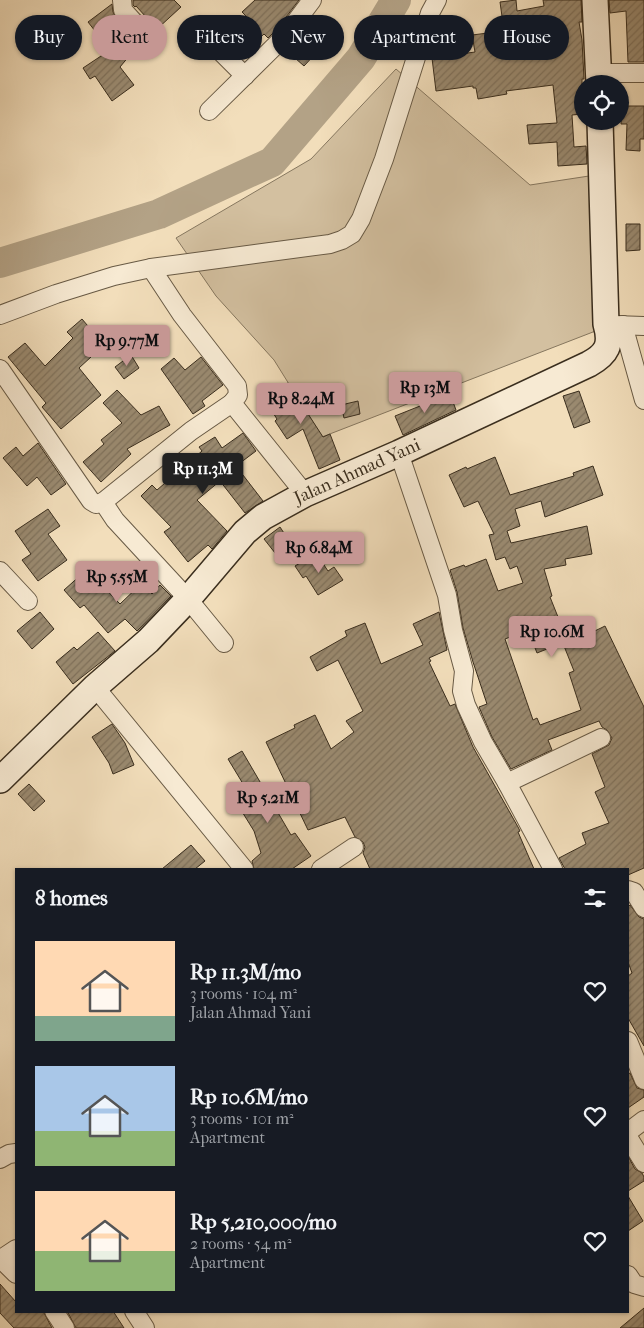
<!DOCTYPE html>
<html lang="en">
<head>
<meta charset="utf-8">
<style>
	body { margin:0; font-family:"IM FELL French Canon",serif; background:#20242c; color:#f1f3f6; height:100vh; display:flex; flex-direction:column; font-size:19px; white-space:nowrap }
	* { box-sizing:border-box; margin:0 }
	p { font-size:16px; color:#9ea1a6 }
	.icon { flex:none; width:28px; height:28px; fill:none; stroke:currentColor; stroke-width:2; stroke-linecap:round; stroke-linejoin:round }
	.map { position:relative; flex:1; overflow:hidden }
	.details { position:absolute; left:15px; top:868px; width:614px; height:445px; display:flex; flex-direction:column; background:#171b24; border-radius:0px; box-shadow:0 1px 4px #0004 }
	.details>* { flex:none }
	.guide { position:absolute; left:15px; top:15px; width:615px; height:45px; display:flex; gap:10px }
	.fabs { position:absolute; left:574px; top:75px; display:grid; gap:10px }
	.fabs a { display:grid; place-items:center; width:55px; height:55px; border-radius:50%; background:#171b24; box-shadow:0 1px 4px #0004; font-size:25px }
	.price { position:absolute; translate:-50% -42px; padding:0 11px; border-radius:5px; background:#c59692; color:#111; font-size:16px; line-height:32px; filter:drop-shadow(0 1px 2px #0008) }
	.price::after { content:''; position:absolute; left:50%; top:30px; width:15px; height:11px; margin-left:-8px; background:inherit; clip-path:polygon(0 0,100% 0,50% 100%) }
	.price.selected { background:#222; color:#fff }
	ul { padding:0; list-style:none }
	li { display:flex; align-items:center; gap:15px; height:125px; padding:0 20px }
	li span { display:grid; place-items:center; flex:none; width:140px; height:100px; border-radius:0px; color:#555 }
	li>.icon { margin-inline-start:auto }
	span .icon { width:60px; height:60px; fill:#fffc; stroke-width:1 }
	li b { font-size:21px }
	h2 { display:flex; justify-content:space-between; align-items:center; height:60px; padding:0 20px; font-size:21px }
	.pill { padding:0 18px; border-radius:22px; background:#171b24; box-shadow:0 1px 4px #0004; font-size:18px; line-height:45px }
	.pill.selected { background:#c59692; color:#111 }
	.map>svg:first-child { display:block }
</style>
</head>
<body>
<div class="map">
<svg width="644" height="1328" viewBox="0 0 644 1328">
	<defs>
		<pattern id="building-hatch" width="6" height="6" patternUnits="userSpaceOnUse" patternTransform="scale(1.25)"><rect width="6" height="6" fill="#9a8a70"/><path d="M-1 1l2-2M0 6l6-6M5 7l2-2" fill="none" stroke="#7f715b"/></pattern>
	</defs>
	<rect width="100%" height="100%" fill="#f2debb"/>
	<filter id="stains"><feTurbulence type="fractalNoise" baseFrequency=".004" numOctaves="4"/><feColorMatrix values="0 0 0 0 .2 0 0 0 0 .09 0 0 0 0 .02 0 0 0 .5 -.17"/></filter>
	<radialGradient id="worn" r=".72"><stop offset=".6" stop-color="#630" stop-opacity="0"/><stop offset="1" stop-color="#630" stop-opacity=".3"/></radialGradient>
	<path fill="#d3c0a0" stroke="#86775f" d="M396 69 530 185 589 176 611 325 322 437 274 360 216 296 176 238 311 159Z"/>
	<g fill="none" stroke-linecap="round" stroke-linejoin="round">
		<path stroke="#b3a286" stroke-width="30" d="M0 263 159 214 272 162 361 58 396 0"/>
	</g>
	<g fill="url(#building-hatch)" stroke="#3a2e1e">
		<path d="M133 0H174L181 7 157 29 136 6 135 7 133 5Z"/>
		<path d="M255 0H299L277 29 268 38 264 34 248 49 231 32 247 17 242 12Z"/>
		<path d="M516 0 517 11 544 6 543 0H581L582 22H579L582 40 584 79H582V114L572 115 574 147 586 146 587 164 558 166 557 142 529 144 527 125 557 123 553 85 506 91 507 94 478 99 476 88H473V86L436 91 432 58 475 52 472 35 504 31 500 2Z"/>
		<path d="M609 0H644V62H628L626 11 610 13Z"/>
		<path d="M112 4 113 12 118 21 114 24 139 44 120 67 134 85 112 101 95 76 90 79 83 68 110 50 88 22Z"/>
		<path d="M299 35 317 52 304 66 286 50Z"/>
		<path d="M622 106H644V139H640V151L626 150 627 124H621Z"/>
		<path d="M626 224H640V250L626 251Z"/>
		<path d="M82 319 104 345 79 368 101 395 61 429 42 407 46 403 8 357 25 343 45 366 73 338 67 332Z"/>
		<path d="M131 355 139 368 124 379 115 367Z"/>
		<path d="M201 357 223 385 202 401 205 406 193 414 161 369 174 358 185 370Z"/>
		<path d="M288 383 323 437 330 434 340 460 319 469 303 429 287 439 275 421 277 419 264 399Z"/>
		<path d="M117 390 141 415 159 406 170 425 127 449 131 454 101 482 83 462 104 444 101 440 122 423 103 403Z"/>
		<path d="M579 391 590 422 574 428 563 396Z"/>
		<path d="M450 394 456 410 403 435 395 416Z"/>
		<path d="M358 401 360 414 344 418 341 405Z"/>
		<path d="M243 433 256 451 236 466 263 501 245 513 220 481 197 500 227 531 212 549 208 545 188 562 164 532 171 527 141 496 152 485 157 490 202 451 199 447 215 437 222 448Z"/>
		<path d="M38 443 66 484 51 495 37 477 27 486 3 458 16 447 23 456Z"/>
		<path d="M495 457 510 495 574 476 573 473 593 466 603 495 545 517 541 501 515 509 520 526 507 531 511 543 587 526 592 554 565 559 566 565 544 569 552 596 550 597 560 622 565 620 572 639 537 653 528 630 505 639 533 720 537 718 540 725 581 710 569 673 574 671 564 646 605 626 644 707V868L628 875V869H565L559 858 586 844 582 833 609 823 595 792 605 787 592 754 609 745 612 738 607 730 602 727 599 721 548 740 552 750 511 769 492 737 479 707 487 704 473 662 463 628 457 592 450 570 464 565 465 567 486 559 498 591 523 583 517 566 510 569 505 557 496 560 489 535 494 534 478 501 464 507 449 475 466 467 467 469Z"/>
		<path d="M48 509 60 526 48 534 67 560 38 581 22 560 31 554 15 531Z"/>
		<path d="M280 527 297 553 283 563 264 539Z"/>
		<path d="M316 553 328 571 334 567 343 580 318 595 306 576 303 578 295 566Z"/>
		<path d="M82 574 90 583 95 578 120 604 142 583 152 594 160 585 171 596 137 631 125 619 108 633 84 605 80 608 64 590Z"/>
		<path d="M40 612 54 629 32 649 17 631Z"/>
		<path d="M439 612 447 650 429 658 431 661 429 662 450 706 455 704 473 747 518 827 520 831 518 832 534 869H370L363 853 365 847 363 842 355 837 345 817 308 830 266 742 295 728 294 725 315 715 331 749 354 732 346 721 363 711 338 660 317 671 310 657 347 636 345 631 365 623 381 664 423 645 413 624Z"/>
		<path d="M98 632 115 651 73 684 56 662 74 647 77 650Z"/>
		<path d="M112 724 125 743 134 765 113 774 109 763 92 737Z"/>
		<path d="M242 751 291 835 295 833 311 856 292 869H254L252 861 261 853 254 831 241 810 254 802 228 759Z"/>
		<path d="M29 784 45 801 34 811 18 794Z"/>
		<path d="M191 845 205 861 195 869H162Z"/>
		<path d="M630 905 639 917 644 919V1046L628 1018V976L632 973 628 962V907Z"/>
		<path d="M630 1073 637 1088 644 1090V1097L628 1108V1074Z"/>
		<path d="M628 1156 635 1169 642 1173 644 1177V1181L628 1191Z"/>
		<path d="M628 1196 643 1221 628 1231Z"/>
		<path d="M0 1284 16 1302V1311H43L52 1328H14L0 1313Z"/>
		<path d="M644 1308V1328H620Z"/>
		<path d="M67 1311H113L124 1328H76Z"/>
	</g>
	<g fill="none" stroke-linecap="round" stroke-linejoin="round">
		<g stroke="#685a45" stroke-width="20">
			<g id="street">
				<path d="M122 0 123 10 143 32"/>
				<path d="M203 34 245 76"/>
				<path d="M598 73H644"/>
				<path d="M209 111 285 36 312 0"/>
				<path d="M151 268 182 315 237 386 238 395 232 403 305 494"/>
				<path d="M0 315 56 294 114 276 151 268 330 244 342 240 352 234 361 219 384 159 430 13 437 0"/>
				<path d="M614 325 644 326"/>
				<path d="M623 325 644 400"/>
				<path d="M0 369 91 501 96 504 103 502 115 520 188 599 224 643"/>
				<path d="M399 453 447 595 453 630 464 671 462 691 466 705 483 742 507 783 553 869"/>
				<path d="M103 502 191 431 232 403"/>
				<path d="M0 571 28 601"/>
				<path d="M95 687 244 869"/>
				<path d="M507 783 601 738"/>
				<path d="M321 869 354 847"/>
				<path d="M628 890 634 892 644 908"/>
				<path d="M628 1041 644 1080"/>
				<path d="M628 1132 644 1120"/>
				<path d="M628 1137 644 1163"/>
				<path d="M0 1159 9 1154 16 1153"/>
				<path d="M0 1258 16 1274"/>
				<path d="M1 1259 16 1249"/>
				<path d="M628 1275 634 1284 644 1287"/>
				<path d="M54 1311 65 1328"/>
				<path d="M134 1311 145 1328"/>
			</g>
		</g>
		<g stroke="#3a2e1e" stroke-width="28">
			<g id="secondary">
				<path d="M595 0 599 84"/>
				<path d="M0 780 95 687 148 641 188 599 245 532 263 517 305 494 399 453 589 364C607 354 612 345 606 324L600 121"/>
			</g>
		</g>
		<use href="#street" stroke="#f7ead3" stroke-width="18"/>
		<use href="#secondary" stroke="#f7ead3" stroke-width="25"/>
	</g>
	<g text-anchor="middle" stroke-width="4" stroke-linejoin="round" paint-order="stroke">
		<g font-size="18" fill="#3a2e1e" stroke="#f7ead3">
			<text transform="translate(357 471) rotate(-24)" y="6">Jalan Ahmad Yani</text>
		</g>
	</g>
	<rect width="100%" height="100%" filter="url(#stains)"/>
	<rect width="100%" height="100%" fill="url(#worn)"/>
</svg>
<div class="fabs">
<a><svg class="icon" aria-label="locate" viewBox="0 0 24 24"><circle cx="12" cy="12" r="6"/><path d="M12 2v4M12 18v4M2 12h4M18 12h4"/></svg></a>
</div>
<b class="price" style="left:127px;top:367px">Rp 9.77M</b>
<b class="price" style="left:425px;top:414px">Rp 13M</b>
<b class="price" style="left:301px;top:425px">Rp 8.24M</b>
<b class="price selected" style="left:203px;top:495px">Rp 11.3M</b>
<b class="price" style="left:319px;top:574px">Rp 6.84M</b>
<b class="price" style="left:117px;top:603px">Rp 5.55M</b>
<b class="price" style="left:552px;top:658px">Rp 10.6M</b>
<b class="price" style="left:268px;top:824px">Rp 5.21M</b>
<div class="guide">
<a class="pill">Buy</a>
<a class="pill selected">Rent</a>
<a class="pill">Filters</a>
<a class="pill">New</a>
<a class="pill">Apartment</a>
<a class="pill">House</a>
</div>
<section class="details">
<h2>8 homes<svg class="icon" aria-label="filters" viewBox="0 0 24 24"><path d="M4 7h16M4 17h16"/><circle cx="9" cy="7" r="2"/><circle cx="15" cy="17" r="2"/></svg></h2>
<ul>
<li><span style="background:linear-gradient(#ffd9b3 75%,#7fa58c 0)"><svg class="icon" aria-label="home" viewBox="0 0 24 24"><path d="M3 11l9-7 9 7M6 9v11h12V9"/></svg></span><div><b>Rp 11.3M/mo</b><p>3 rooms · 104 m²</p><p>Jalan Ahmad Yani</p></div><svg class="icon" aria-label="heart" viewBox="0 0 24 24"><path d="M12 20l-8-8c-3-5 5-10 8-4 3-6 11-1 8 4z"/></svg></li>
<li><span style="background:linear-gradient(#a9c7e8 65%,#8fb573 0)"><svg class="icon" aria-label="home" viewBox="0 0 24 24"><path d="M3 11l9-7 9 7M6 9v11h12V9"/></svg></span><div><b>Rp 10.6M/mo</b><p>3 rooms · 101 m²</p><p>Apartment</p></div><svg class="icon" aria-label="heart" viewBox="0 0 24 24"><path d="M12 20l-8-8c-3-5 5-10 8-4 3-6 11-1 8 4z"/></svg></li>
<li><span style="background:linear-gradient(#ffd9b3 60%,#8fb573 0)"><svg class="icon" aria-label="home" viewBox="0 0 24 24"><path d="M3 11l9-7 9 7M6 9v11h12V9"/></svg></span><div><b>Rp 5,210,000/mo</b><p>2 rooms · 54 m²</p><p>Apartment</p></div><svg class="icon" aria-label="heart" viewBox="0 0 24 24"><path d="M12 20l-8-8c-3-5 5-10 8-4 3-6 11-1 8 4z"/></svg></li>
</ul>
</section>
</div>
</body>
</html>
